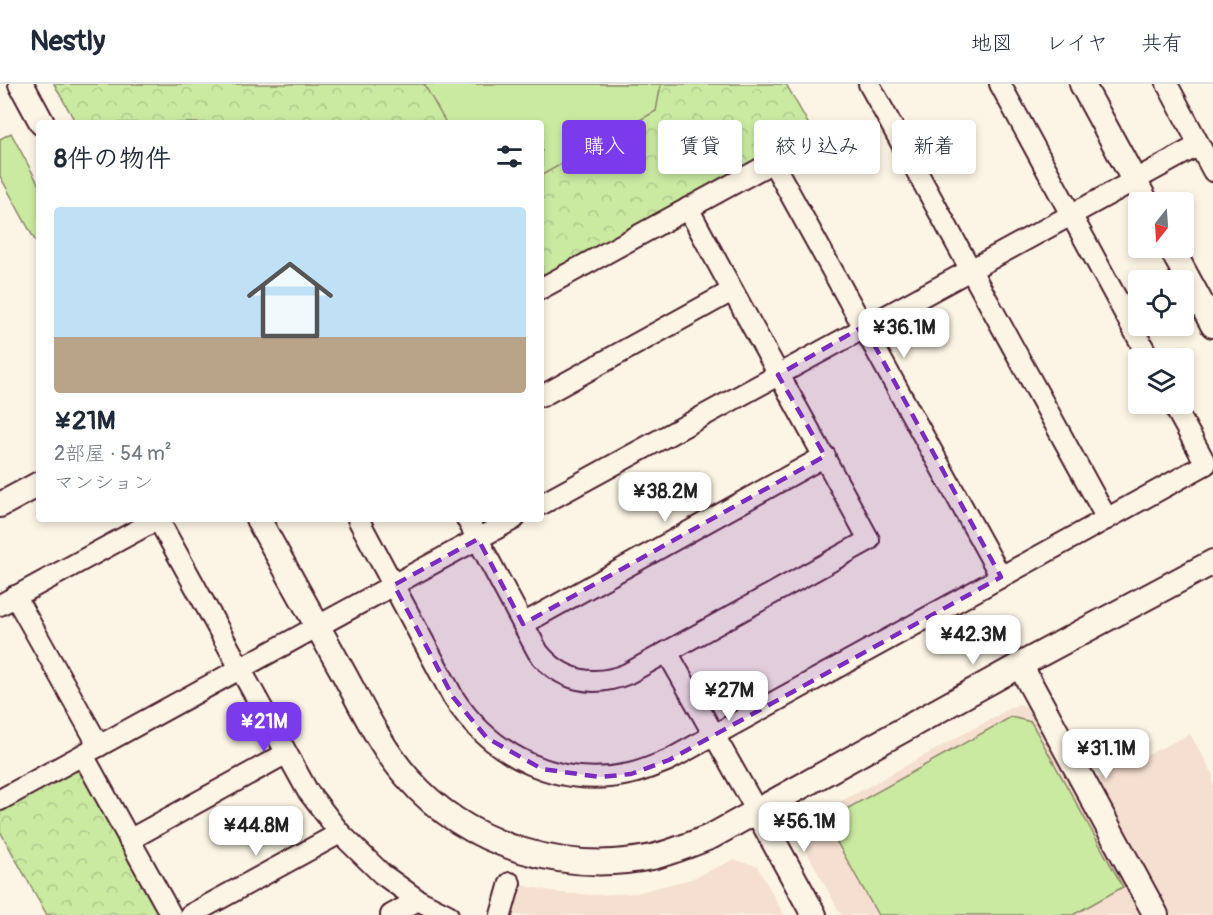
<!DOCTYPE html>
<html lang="ja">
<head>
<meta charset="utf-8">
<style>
	body { margin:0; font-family:Pangolin,"Klee One",sans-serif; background:#f6f6f7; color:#1f2937; height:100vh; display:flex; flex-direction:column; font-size:22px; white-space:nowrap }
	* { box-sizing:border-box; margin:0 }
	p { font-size:20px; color:#747a83 }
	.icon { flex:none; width:33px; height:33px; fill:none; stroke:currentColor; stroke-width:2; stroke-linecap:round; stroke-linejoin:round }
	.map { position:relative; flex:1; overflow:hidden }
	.details { position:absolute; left:36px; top:36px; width:508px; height:402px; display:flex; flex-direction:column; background:#fff; border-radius:6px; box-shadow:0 3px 9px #0003 }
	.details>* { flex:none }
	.guide { position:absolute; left:562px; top:36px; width:560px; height:54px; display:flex; gap:12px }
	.needle { width:39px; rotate:197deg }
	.controls { position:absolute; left:1128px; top:108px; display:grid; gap:12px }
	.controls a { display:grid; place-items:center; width:66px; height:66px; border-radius:6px; background:#fff; box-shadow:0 3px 9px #0003; font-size:30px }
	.price { position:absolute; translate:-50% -51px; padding:0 14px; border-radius:12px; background:#fff; color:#222; font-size:20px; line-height:39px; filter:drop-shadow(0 2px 3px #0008) }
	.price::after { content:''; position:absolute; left:50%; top:36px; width:18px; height:14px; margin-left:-9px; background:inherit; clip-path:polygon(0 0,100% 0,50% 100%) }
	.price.selected { background:#7c3aed; color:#fff }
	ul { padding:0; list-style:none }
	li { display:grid; align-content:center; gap:12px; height:318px; padding:0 18px }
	li span { display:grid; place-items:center; height:186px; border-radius:6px; color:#555 }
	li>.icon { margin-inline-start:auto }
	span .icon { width:108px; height:108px; fill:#fffc; stroke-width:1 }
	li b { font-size:26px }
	h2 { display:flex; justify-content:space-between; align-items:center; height:72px; padding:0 18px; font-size:26px }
	.chip { padding:0 21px; border-radius:6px; background:#fff; box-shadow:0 3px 9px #0003; font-size:21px; line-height:54px }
	.chip.selected { background:#7c3aed; color:#fff }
	header { display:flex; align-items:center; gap:36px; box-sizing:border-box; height:84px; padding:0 30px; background:#fff; border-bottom:2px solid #e0e1e3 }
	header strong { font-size:28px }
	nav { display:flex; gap:33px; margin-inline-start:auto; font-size:21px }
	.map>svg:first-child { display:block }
</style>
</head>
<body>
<header>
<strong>Nestly</strong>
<nav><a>地図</a><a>レイヤ</a><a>共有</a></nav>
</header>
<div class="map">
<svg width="1213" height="831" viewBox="0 0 1213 831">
	<defs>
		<pattern id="park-crowns" width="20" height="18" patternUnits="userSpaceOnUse" patternTransform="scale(1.5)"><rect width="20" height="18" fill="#caeaa2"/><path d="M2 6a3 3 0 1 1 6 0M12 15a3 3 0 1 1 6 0" fill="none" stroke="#afc88c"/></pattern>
	</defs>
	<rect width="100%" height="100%" fill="#fcf5e5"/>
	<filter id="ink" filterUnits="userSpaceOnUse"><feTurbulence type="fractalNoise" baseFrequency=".0167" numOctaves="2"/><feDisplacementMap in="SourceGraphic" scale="12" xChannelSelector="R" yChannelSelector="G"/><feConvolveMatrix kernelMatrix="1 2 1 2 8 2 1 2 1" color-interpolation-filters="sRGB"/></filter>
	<g filter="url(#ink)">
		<g fill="#f5dfd0">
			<path d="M1018 620 1031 623 1144 831H841L802 759 809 735Z"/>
			<path d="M1190 650 1213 690V831H1171L1098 695Z"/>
			<path d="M733 776 757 782 784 831H507L516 800 560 809 594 811 636 809 691 795Z"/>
		</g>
		<g fill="url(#park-crowns)" stroke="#8a8466" stroke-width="1.5">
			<path d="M54 0H786L808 39 805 52 542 196V39H76Z"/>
			<path d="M74 687 82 688 161 831H47L0 747V726Z"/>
		</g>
		<g fill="#caeaa2" stroke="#8a8466" stroke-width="1.5">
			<path d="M424 0H661L656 27 542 91V39H446Z"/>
			<path d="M11 49 39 101V157L36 158 0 92V55Z"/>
			<path d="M1011 633 1031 638 1123 803 1073 831H878L825 737Z"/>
		</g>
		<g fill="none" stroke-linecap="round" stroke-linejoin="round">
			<g stroke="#4a1f2b" stroke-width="24">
				<g id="minor">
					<path d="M869 0 1107 435"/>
					<path d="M1000 0 1149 274"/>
					<path d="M1167 0 1213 87"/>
					<path d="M772 77 1001 493"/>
					<path d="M542 204 784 72"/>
					<path d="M542 312 732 207"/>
					<path d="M542 420 1199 61"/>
					<path d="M358 435 453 613C492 673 559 705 629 690 643 687 656 681 669 676L1206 380 1173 320"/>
					<path d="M467 435 538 568C561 597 593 604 627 590L869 456C810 345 747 235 688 124"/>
					<path d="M15 512 99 662"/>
					<path d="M0 521 158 435 307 706 340 749 382 790 418 816 448 831"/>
					<path d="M523 540 825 372"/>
					<path d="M667 568 757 727"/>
					<path d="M83 671 171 831"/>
					<path d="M0 716 514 435"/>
					<path d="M129 756 285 670"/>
					<path d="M190 831 340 749"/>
					<path d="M391 831 418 816"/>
					<path d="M501 831 510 799"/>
				</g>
			</g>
			<g stroke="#4a1f2b" stroke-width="28">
				<g id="tertiary">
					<path d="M21 0 42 39"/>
					<path d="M1082 0 1146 118"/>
					<path d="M1171 164 1213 241"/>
					<path d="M0 421 39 400"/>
					<path d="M258 435C287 487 315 538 344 590 363 625 381 664 408 694 467 762 565 791 652 773 673 768 692 760 712 752L1020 581 1213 478"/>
					<path d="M1020 581 1156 831"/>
					<path d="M757 727 814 831"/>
				</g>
			</g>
			<use href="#minor" stroke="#fcf5e5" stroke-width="20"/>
			<use href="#tertiary" stroke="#fcf5e5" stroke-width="24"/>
		</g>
	</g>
	<path fill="#7b2cbf" fill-opacity="0.2" stroke="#7b2cbf" stroke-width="4.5" stroke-dasharray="12 8" stroke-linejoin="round" d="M864 242 1001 493 669 676 631 690 600 693 542 685 487 654 453 613 394 501 478 455 523 540 825 372 778 291Z"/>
</svg>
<div class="controls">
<a><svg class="needle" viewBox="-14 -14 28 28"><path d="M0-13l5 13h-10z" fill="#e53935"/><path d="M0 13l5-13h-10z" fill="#747a83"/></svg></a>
<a><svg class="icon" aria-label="locate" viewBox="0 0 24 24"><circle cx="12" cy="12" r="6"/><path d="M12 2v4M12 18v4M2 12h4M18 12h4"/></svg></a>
<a><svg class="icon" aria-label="layers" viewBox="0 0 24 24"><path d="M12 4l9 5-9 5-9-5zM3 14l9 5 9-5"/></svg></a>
</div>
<b class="price" style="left:904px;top:275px">¥36.1M</b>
<b class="price" style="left:665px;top:439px">¥38.2M</b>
<b class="price" style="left:973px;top:582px">¥42.3M</b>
<b class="price" style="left:729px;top:638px">¥27M</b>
<b class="price selected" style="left:264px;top:669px">¥21M</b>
<b class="price" style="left:1106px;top:696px">¥31.1M</b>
<b class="price" style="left:804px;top:769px">¥56.1M</b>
<b class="price" style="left:256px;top:773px">¥44.8M</b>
<div class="guide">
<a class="chip selected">購入</a>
<a class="chip">賃貸</a>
<a class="chip">絞り込み</a>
<a class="chip">新着</a>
</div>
<section class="details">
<h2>8件の物件<svg class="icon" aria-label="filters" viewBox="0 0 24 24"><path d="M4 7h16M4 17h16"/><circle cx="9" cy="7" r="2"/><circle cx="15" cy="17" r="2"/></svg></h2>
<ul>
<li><span style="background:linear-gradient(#bfe0f5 70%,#b9a48a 0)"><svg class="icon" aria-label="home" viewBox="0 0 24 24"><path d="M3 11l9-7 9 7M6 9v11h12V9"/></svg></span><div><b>¥21M</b><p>2部屋 · 54 m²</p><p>マンション</p></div></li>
</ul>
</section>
</div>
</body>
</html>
